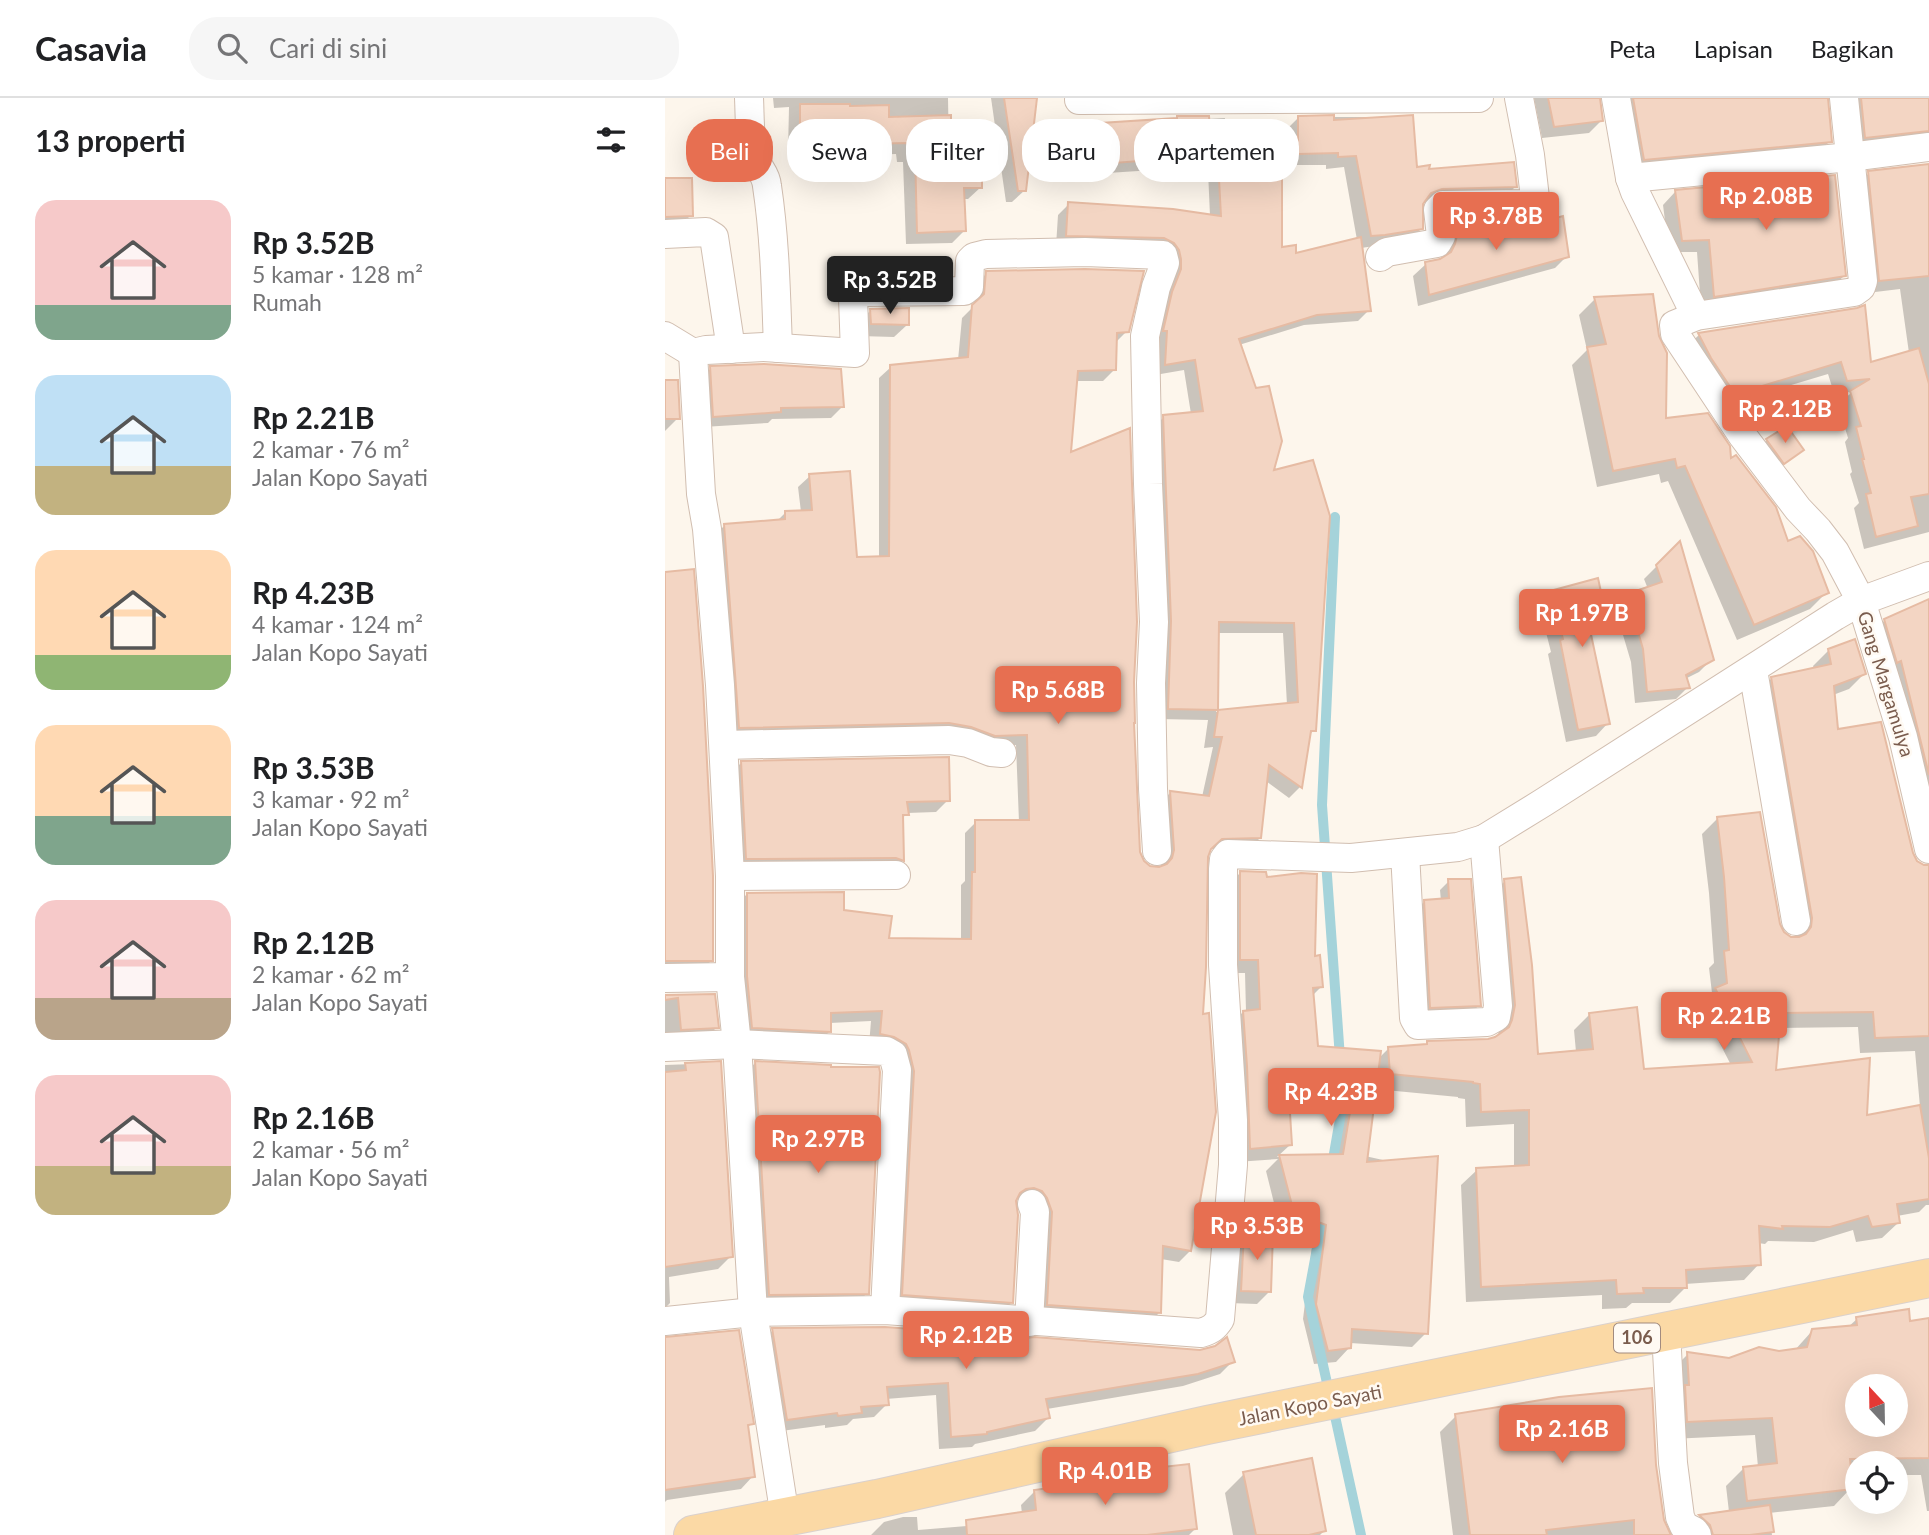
<!DOCTYPE html>
<html lang="id">
<head>
<meta charset="utf-8">
<style>
	body { margin:0; font-family:Lato,sans-serif; background:#f6f6f6; color:#202124; height:100vh; display:flex; flex-direction:column; font-size:26px; white-space:nowrap }
	* { box-sizing:border-box; margin:0 }
	p { font-size:23px; color:#757577 }
	.icon { flex:none; width:38px; height:38px; fill:none; stroke:currentColor; stroke-width:2; stroke-linecap:round; stroke-linejoin:round }
	.map { position:relative; flex:1; overflow:hidden }
	.details { display:flex; flex-direction:column; background:#fff; width:665px }
	.details>* { flex:none }
	.hud { position:absolute; left:21px; top:21px; width:665px; height:63px; display:flex; gap:14px }
	.needle { width:46px; rotate:338deg }
	.fabs { position:absolute; left:1180px; top:1276px; display:grid; gap:14px }
	.fabs a { display:grid; place-items:center; width:63px; height:63px; border-radius:50%; background:#fff; box-shadow:0 7px 28px #0002; font-size:35px }
	.price { position:absolute; translate:-50% -60px; padding:0 16px; border-radius:7px; background:#e76f51; color:#fff; font-size:23px; line-height:46px; filter:drop-shadow(0 2px 4px #0008) }
	.price::after { content:''; position:absolute; left:50%; top:42px; width:21px; height:16px; margin-left:-10px; background:inherit; clip-path:polygon(0 0,100% 0,50% 100%) }
	.price.selected { background:#222; color:#fff }
	ul { padding:0; list-style:none }
	li { display:flex; align-items:center; gap:21px; height:175px; padding:0 35px }
	li span { display:grid; place-items:center; flex:none; width:196px; height:140px; border-radius:21px; color:#555 }
	li>.icon { margin-inline-start:auto }
	span .icon { width:84px; height:84px; fill:#fffc; stroke-width:1 }
	li b { font-size:30px }
	h2 { display:flex; justify-content:space-between; align-items:center; height:84px; padding:0 35px; font-size:30px }
	.chip { padding:0 24px; border-radius:28px; background:#fff; box-shadow:0 7px 28px #0002; font-size:24px; line-height:63px }
	.chip.selected { background:#e76f51; color:#fff }
	header { display:flex; align-items:center; gap:42px; box-sizing:border-box; height:98px; padding:0 35px; background:#fff; border-bottom:2px solid #e0e0e0 }
	header strong { font-size:33px }
	nav { display:flex; gap:38px; margin-inline-start:auto; font-size:24px }
	.search { width:490px; height:63px; background:#f6f6f6; display:flex; align-items:center; gap:18px; box-sizing:border-box; padding:0 24px; border-radius:28px; color:#757577; font-size:26px }
	main { display:flex; flex:1; min-height:0 }
	.map>svg:first-child { display:block }
</style>
</head>
<body>
<header>
<strong>Casavia</strong>
<div class="search"><svg class="icon" aria-label="search" viewBox="0 0 24 24"><circle cx="10" cy="10" r="6"/><path d="M15 15l6 6"/></svg>Cari di sini</div>
<nav><a>Peta</a><a>Lapisan</a><a>Bagikan</a></nav>
</header>
<main>
<section class="details">
<h2>13 properti<svg class="icon" aria-label="filters" viewBox="0 0 24 24"><path d="M4 7h16M4 17h16"/><circle cx="9" cy="7" r="2"/><circle cx="15" cy="17" r="2"/></svg></h2>
<ul>
<li><span style="background:linear-gradient(#f6c9c9 75%,#7fa58c 0)"><svg class="icon" aria-label="home" viewBox="0 0 24 24"><path d="M3 11l9-7 9 7M6 9v11h12V9"/></svg></span><div><b>Rp 3.52B</b><p>5 kamar · 128 m²</p><p>Rumah</p></div></li>
<li><span style="background:linear-gradient(#bfe0f5 65%,#c2b280 0)"><svg class="icon" aria-label="home" viewBox="0 0 24 24"><path d="M3 11l9-7 9 7M6 9v11h12V9"/></svg></span><div><b>Rp 2.21B</b><p>2 kamar · 76 m²</p><p>Jalan Kopo Sayati</p></div></li>
<li><span style="background:linear-gradient(#ffd9b3 75%,#8fb573 0)"><svg class="icon" aria-label="home" viewBox="0 0 24 24"><path d="M3 11l9-7 9 7M6 9v11h12V9"/></svg></span><div><b>Rp 4.23B</b><p>4 kamar · 124 m²</p><p>Jalan Kopo Sayati</p></div></li>
<li><span style="background:linear-gradient(#ffd9b3 65%,#7fa58c 0)"><svg class="icon" aria-label="home" viewBox="0 0 24 24"><path d="M3 11l9-7 9 7M6 9v11h12V9"/></svg></span><div><b>Rp 3.53B</b><p>3 kamar · 92 m²</p><p>Jalan Kopo Sayati</p></div></li>
<li><span style="background:linear-gradient(#f6c9c9 70%,#b9a48a 0)"><svg class="icon" aria-label="home" viewBox="0 0 24 24"><path d="M3 11l9-7 9 7M6 9v11h12V9"/></svg></span><div><b>Rp 2.12B</b><p>2 kamar · 62 m²</p><p>Jalan Kopo Sayati</p></div></li>
<li><span style="background:linear-gradient(#f6c9c9 65%,#c2b280 0)"><svg class="icon" aria-label="home" viewBox="0 0 24 24"><path d="M3 11l9-7 9 7M6 9v11h12V9"/></svg></span><div><b>Rp 2.16B</b><p>2 kamar · 56 m²</p><p>Jalan Kopo Sayati</p></div></li>
</ul>
</section>
<div class="map">
<svg width="1264" height="1437" viewBox="0 0 1264 1437">
	<rect width="100%" height="100%" fill="#fdf6ec"/>
	<g fill="#0003" fill-rule="evenodd">
		<path d="M108 0H283L284 55 316 89 303 101H298L299 133 287 145 241 146 238 64H232L231 56 179 58V53H123L124 9 109 10Z"/>
		<path d="M326 0H370L360 92 347 104H341Z"/>
		<path d="M869 0H933L936 23 924 35 877 40Z"/>
		<path d="M949 0H1161L1165 43 1152 56 966 74Z"/>
		<path d="M1177 0H1264V51L1188 52Z"/>
		<path d="M634 19H747L750 71 850 89 838 101 763 102 756 106 757 130 744 143 696 150 704 212 693 223 639 227 574 247 606 374 649 632 643 638 635 689 624 700 601 683 595 740 584 751H544L541 758 525 1153 514 1164 496 1161 494 1215 483 1226 371 1218 359 1100 350 1101 347 1204 336 1215 227 1207 238 985 204 947 206 923 165 925V933L154 944 77 940 71 807 82 796 177 814 222 842 296 843V787L300 783V735L311 724H354L351 647 318 648 63 640 49 438 60 427 112 423 121 414H136L133 389 145 378 191 461 214 460V280L226 269 293 262 297 220 309 208 311 186 322 175 462 233 450 245 449 272 438 283H411L404 356 468 584 474 754 477 764 485 770H497L494 706 505 695 537 699 548 649 539 650 543 622 493 621 488 330 499 319 526 316 519 272 490 277 492 243 506 173 391 148 393 117 404 106 545 118 543 73 504 75V71L412 77 409 39 420 28 560 20 558 32 579 39 621 38V32ZM621 65V67H661V71L679 69 692 142 629 157 616 151 615 71ZM552 535H618L622 607 551 614Z"/>
		<path d="M1264 68V434L1199 451 1189 410 1194 405 1185 376 1187 374 1180 344 1183 340 1173 307 1187 294 1169 295 1163 276 1070 304 1021 249 1034 237 1192 212 1205 266 1244 255 1235 191 1202 195 1191 88 1204 75Z"/>
		<path d="M0 82 26 117 13 130 0 131Z"/>
		<path d="M1010 94 1179 178 1166 190 1036 210 1032 154H1004L998 107Z"/>
		<path d="M792 125 861 130 902 158 890 170 753 208 748 178 761 166 779 160 781 150 780 137Z"/>
		<path d="M930 201 1000 322 1065 363 1122 445 1162 494 1145 511 1072 542 1003 383 996 385 994 376 932 389 907 267 922 252 914 217Z"/>
		<path d="M206 212 242 227 229 239 194 238 193 225Z"/>
		<path d="M46 270 177 309 166 320 107 321 103 325 38 329 35 281Z"/>
		<path d="M0 294 13 320 0 333Z"/>
		<path d="M1122 331 1131 357 1113 370 1096 348 1102 342Z"/>
		<path d="M1014 446 1047 561 1034 574 1020 581 1023 589 1011 601 970 605 966 564 950 510 963 498 983 491 979 481Z"/>
		<path d="M0 475 47 862 34 875H0Z"/>
		<path d="M886 494 940 522 927 534 924 535 943 625 931 638 901 644 883 556 886 554 874 507Z"/>
		<path d="M1264 503V758L1204 538 1220 522Z"/>
		<path d="M1164 552 1199 576 1184 591 1168 597 1172 633 1264 826V1107H1261L1254 1114 1232 1118 1233 1125 1217 1140 1191 1144 1188 1132 1149 1144 1103 1143 1100 1146 1093 1145 1094 1166 1079 1182 1020 1186 1021 1189 1005 1205H967L961 1210 937 1211V1197L801 1204 796 1087 812 1072 849 1070V1026L801 1029 800 1001 793 1000V999L710 991 700 1058 727 1064 761 1235 747 1249 685 1245V1249L671 1264 649 1266 638 1221 648 1141 615 1129 601 1073 613 1061 571 1064 564 928 578 914H581L580 875H561V789L575 775 648 860 656 889 647 898 652 950 714 960 724 950 760 948 763 945 824 942 833 939 835 923 824 799 840 783 872 958 911 954 909 932 925 916 977 973 1066 967 1035 907 1047 895 1044 870 1049 865 1044 795 1037 736 1052 721 1116 834 1125 840 1132 841 1091 596 1107 580 1149 571 1148 568ZM1193 929 1195 955 1250 953 1255 1009 1200 1019 1109 974 1113 930ZM675 1009 667 1058 612 1059 625 1047 623 1012Z"/>
		<path d="M76 665 283 702 271 714 242 715 237 721V762L226 773 70 772 65 676Z"/>
		<path d="M784 783 814 907 806 916 757 918 751 812 760 803H776L775 792Z"/>
		<path d="M0 898H48L52 929 39 942 0 944Z"/>
		<path d="M55 965 66 1158 53 1171 4 1179 5 1205 0 1210V967Z"/>
		<path d="M90 965 202 1195 191 1207 93 1208 79 977Z"/>
		<path d="M580 1136 604 1194 592 1206 564 1205 567 1149Z"/>
		<path d="M1192 1221 1244 1225 1264 1222V1413H1262L1256 1377H1230V1365H1192V1378H1185L1186 1390 1169 1408 1104 1415 1107 1437H1024L1019 1434 1035 1418 1064 1414 1061 1388 1079 1370 1093 1369 1090 1337 1006 1341 1005 1274 1023 1256 1064 1262 1129 1253 1147 1233 1182 1230ZM1192 1288H1230V1326H1192Z"/>
		<path d="M108 1232 568 1263 555 1276 518 1288 382 1311 383 1320 370 1333 310 1346 307 1349 274 1351 271 1297 221 1301 222 1306 209 1319 188 1321 182 1327 160 1330V1327L109 1334 95 1245Z"/>
		<path d="M0 1241 87 1325 81 1331 88 1378 76 1391 2 1402 0 1404Z"/>
		<path d="M791 1318 990 1366 997 1422 1004 1437H788L775 1334Z"/>
		<path d="M471 1373 530 1431 524 1437H206L219 1424 238 1419H252L253 1432 314 1427 357 1416 356 1407 369 1394 417 1387 421 1383 468 1377Z"/>
		<path d="M579 1376 659 1433 655 1437H568L560 1395Z"/>
	</g>
	<g fill="none" stroke-linecap="round" stroke-linejoin="round">
		<g stroke="#a5d3da" stroke-width="10">
			<path d="M670 419 657 707 675 960"/>
			<path d="M667 1067 678 1004 677 986"/>
			<path d="M659 1113 643 1199 664 1294"/>
			<path d="M668 1309 696 1437"/>
		</g>
	</g>
	<g fill="#f3d5c3" stroke="#e6bba3" stroke-width="2" fill-rule="evenodd">
		<path d="M339 0H372L361 93H353Z"/>
		<path d="M883 0H935L938 23 889 29Z"/>
		<path d="M968 0H1163L1167 44 979 62Z"/>
		<path d="M1196 0H1264V33L1200 40Z"/>
		<path d="M135 6H185V8L224 7V19L286 17V53L317 52V90H299L301 133 252 135 250 53H243V45L191 46V42L135 41Z"/>
		<path d="M669 17V22L748 17 752 69 765 67 764 71 849 64 852 89 777 91 766 95 758 106V131L720 137 706 138 691 58 673 59V55L633 56V18Z"/>
		<path d="M512 18H544L545 30 581 29V37L620 36 621 68H617V149L631 147V155L696 139 706 213 652 217 574 241 591 290 604 288 617 343 609 372 648 362 665 418 651 633H646L637 690 604 667 596 740 557 741 546 751 543 759 541 869 538 916 544 915 551 1014 526 1153 498 1148 496 1215 382 1207 387 1114 382 1100 377 1093 369 1090 361 1091 355 1095 351 1103 353 1117 348 1205 237 1197 249 973 244 952 241 946 229 939 215 936 217 913 166 915V934L87 930 82 878V795L179 794V812L227 818 224 840 306 841 307 774H310V722H364L362 637 330 638 306 629 284 625 74 630 59 426 120 421V413L147 412 144 376 185 373 192 459 224 458 225 267 303 259 307 207 319 196 321 173 420 171 479 173 464 234 452 235 451 272 413 273 406 354 465 330 472 524 469 584 470 625H469L475 754 479 763 485 768 494 769 502 766 507 760 509 752 505 693 544 698 557 639H549L553 612 503 611 506 523 498 317 538 313 530 262 500 267 502 233H498L507 194 516 171V161L514 152 509 145 499 140 401 138 403 104 508 111 556 118 553 63 515 65 514 60 422 67 420 26 512 20ZM554 524 629 525 633 604 553 612Z"/>
		<path d="M1264 66V178L1214 183 1203 73Z"/>
		<path d="M1170 77 1181 178 1049 199 1044 142 1017 143 1010 92Z"/>
		<path d="M0 80H27L28 118 0 119Z"/>
		<path d="M898 118 904 159 764 197 760 164 775 161 786 154 790 146 792 137 791 123H862L863 128Z"/>
		<path d="M988 196 994 238 1002 255 1001 320 1043 315 1065 348 1066 360 1071 357 1111 409 1123 443 1135 438 1148 453 1164 495 1089 527 1020 368 1012 370 1010 361 948 373 922 249 941 246 929 199Z"/>
		<path d="M1200 207 1206 264 1254 250 1264 286V396L1246 399 1253 428 1211 439 1201 396 1206 395 1197 361H1199L1191 329 1196 328 1185 293 1205 281 1182 283 1176 264 1084 292 1068 293 1046 260 1033 235 1192 210Z"/>
		<path d="M244 210V227L206 226 205 211Z"/>
		<path d="M99 266 176 271 179 309 116 310V314L48 319 45 268Z"/>
		<path d="M0 282H13L15 321H0Z"/>
		<path d="M1122 328 1139 352 1119 366 1101 341Z"/>
		<path d="M1015 443 1049 562 1021 577 1025 590 982 594 978 551 962 496 997 484 991 467Z"/>
		<path d="M29 471 38 588 48 778V863H0V474Z"/>
		<path d="M933 480 942 522 924 527 945 626 913 632 895 542 898 541 885 493Z"/>
		<path d="M1264 501V677L1236 563 1232 565 1219 521Z"/>
		<path d="M1190 541 1201 576 1169 588 1173 631 1216 624 1248 755 1252 763 1259 767H1264V938L1210 940 1208 914 1116 915 1111 972 1205 960 1202 1017 1255 1007 1264 1060V1101L1232 1106 1235 1125 1207 1129 1203 1118 1165 1129 1117 1128 1118 1131 1094 1128 1096 1167 1021 1172 1022 1190H978L979 1195 952 1196 951 1182 816 1189 811 1070 864 1067V1012L816 1014 815 986 808 985V984L725 976 723 949 762 946V943L823 941 830 939 844 929 847 922 850 907 839 781 856 779 867 867 873 956 928 951 924 915 972 909 979 971 1087 964 1050 890 1062 885 1059 853 1064 852 1059 779 1052 719 1095 714 1115 826 1119 834 1126 839H1134L1141 836 1146 829 1147 820 1106 579 1166 566 1163 551Z"/>
		<path d="M284 659 285 703 242 704 244 717H238L239 763 231 760 81 761 76 663Z"/>
		<path d="M575 773 601 774 602 779 636 775 652 776 650 858 655 857 658 889 648 890 653 948 716 953 702 1064 773 1058 763 1236 687 1231 686 1250 663 1253 651 1206 661 1127 629 1115 614 1057 678 1056 688 996 624 999 627 1047 585 1051 582 968 578 913 595 911 593 862H575Z"/>
		<path d="M783 781H806L816 908 765 910 759 802 784 800Z"/>
		<path d="M50 896 54 930 16 932 13 900 0 902V897Z"/>
		<path d="M56 963 68 1159 0 1169V974L21 972 20 965Z"/>
		<path d="M90 963 166 967V969H214L215 974 204 1196 104 1197Z"/>
		<path d="M579 1134 608 1135 606 1194 576 1193Z"/>
		<path d="M1244 1211 1245 1223 1264 1220V1360L1185 1361 1188 1391 1082 1403 1078 1369 1112 1365 1107 1320 1022 1324 1020 1287H1024L1022 1254 1064 1260 1094 1249 1114 1253 1142 1249 1147 1231 1192 1227 1191 1219ZM1192 1288H1230V1326H1192Z"/>
		<path d="M220 1229 357 1239 362 1240 369 1239 535 1252 550 1248 562 1239 570 1264 533 1276 381 1301 385 1320 322 1334V1336L286 1339 283 1285 222 1289 224 1307 196 1309 197 1315 173 1318 172 1315 122 1322 107 1230Z"/>
		<path d="M74 1232 89 1326 83 1327 90 1379 0 1392V1239Z"/>
		<path d="M987 1290 991 1367 999 1422 1006 1437H969V1422L881 1432 882 1437H805L790 1316 894 1299Z"/>
		<path d="M647 1360 661 1433 644 1437H591L578 1374Z"/>
		<path d="M524 1366 532 1431 482 1437H302L301 1422 371 1412 369 1392 421 1385V1381L471 1375 470 1372Z"/>
		<path d="M1105 1407 1109 1434 1085 1437H1048L1045 1427 1034 1417Z"/>
	</g>
	<g fill="none" stroke-linecap="round" stroke-linejoin="round">
		<g stroke="#d1beb0" stroke-width="30">
			<g id="minor">
				<path d="M84 0C85 19 84 41 89 59 93 71 101 75 102 88 110 141 111 196 113 250"/>
				<path d="M951 0 965 80 970 94 1031 218"/>
				<path d="M1179 0 1198 183 1196 189 1189 194 1031 218 1009 227 1010 236 1077 337 1133 411 1153 432 1170 454 1196 503 1238 639 1264 751"/>
				<path d="M414 2 814 0"/>
				<path d="M965 80 1185 59 1264 49"/>
				<path d="M0 136 41 134 49 139 66 251"/>
				<path d="M715 159 722 154 772 145 776 138 773 112 778 107 863 106 870 100 865 57 854 0"/>
				<path d="M0 238 28 255"/>
				<path d="M1088 572 1131 823"/>
				<path d="M59 647 284 642 303 645 326 654 337 655"/>
				<path d="M740 755 749 920 753 927 822 924 831 919 833 908 819 741"/>
				<path d="M65 778 231 777"/>
				<path d="M0 880 65 879"/>
				<path d="M0 949 72 946 221 953 228 957 232 972 220 1212"/>
				<path d="M0 1223 88 1214 220 1212 536 1235C546 1232 550 1229 555 1221L568 1067V1022L558 867V771L559 761 563 756 686 760 793 749 819 741 879 704 1170 518 1196 503 1264 478"/>
				<path d="M364 1224 370 1114 367 1106"/>
				<path d="M1001 1234 1008 1365 1015 1419 1019 1428 1029 1433 1032 1437"/>
				<path d="M120 1419 88 1214 72 946 65 879V778L55 587 42 431 36 396 28 255 41 252 99 249 190 255 188 200 193 194 299 193 304 189 305 163 309 159 321 156 420 154 498 157 500 165 491 189 480 238 483 386 489 524 486 585 488 691 492 753"/>
			</g>
		</g>
		<g stroke="#dad1cd" stroke-width="40">
			<path id="primary" d="M28 1437 212 1401 542 1327 1264 1180"/>
		</g>
		<use href="#minor" stroke="#fff" stroke-width="28"/>
		<use href="#primary" stroke="#fbd9a5" stroke-width="38"/>
	</g>
	<g text-anchor="middle" stroke-width="5" stroke-linejoin="round" paint-order="stroke">
		<rect fill="#fffaf3" stroke="#a28b7f" stroke-width="2" x="949" y="1225.5" width="46" height="29" rx="5"/>
		<g font-size="18" font-weight="bold" fill="#7a5c4d">
			<text x="972" y="1246">106</text>
		</g>
		<g font-size="19" fill="#7a5c4d" stroke="#fffaf3">
			<text transform="translate(1221 586) rotate(73)" y="7">Gang Margamulya</text>
			<text transform="translate(645 1307) rotate(-11)" y="7">Jalan Kopo Sayati</text>
		</g>
	</g>
</svg>
<div class="fabs">
<a><svg class="needle" viewBox="-14 -14 28 28"><path d="M0-13l5 13h-10z" fill="#e53935"/><path d="M0 13l5-13h-10z" fill="#757577"/></svg></a>
<a><svg class="icon" aria-label="locate" viewBox="0 0 24 24"><circle cx="12" cy="12" r="6"/><path d="M12 2v4M12 18v4M2 12h4M18 12h4"/></svg></a>
</div>
<b class="price" style="left:1101px;top:134px">Rp 2.08B</b>
<b class="price" style="left:831px;top:154px">Rp 3.78B</b>
<b class="price selected" style="left:225px;top:218px">Rp 3.52B</b>
<b class="price" style="left:1120px;top:347px">Rp 2.12B</b>
<b class="price" style="left:917px;top:551px">Rp 1.97B</b>
<b class="price" style="left:393px;top:628px">Rp 5.68B</b>
<b class="price" style="left:1059px;top:954px">Rp 2.21B</b>
<b class="price" style="left:666px;top:1030px">Rp 4.23B</b>
<b class="price" style="left:153px;top:1077px">Rp 2.97B</b>
<b class="price" style="left:592px;top:1164px">Rp 3.53B</b>
<b class="price" style="left:301px;top:1273px">Rp 2.12B</b>
<b class="price" style="left:897px;top:1367px">Rp 2.16B</b>
<b class="price" style="left:440px;top:1409px">Rp 4.01B</b>
<div class="hud">
<a class="chip selected">Beli</a>
<a class="chip">Sewa</a>
<a class="chip">Filter</a>
<a class="chip">Baru</a>
<a class="chip">Apartemen</a>
</div>
</div>
</main>
</body>
</html>
